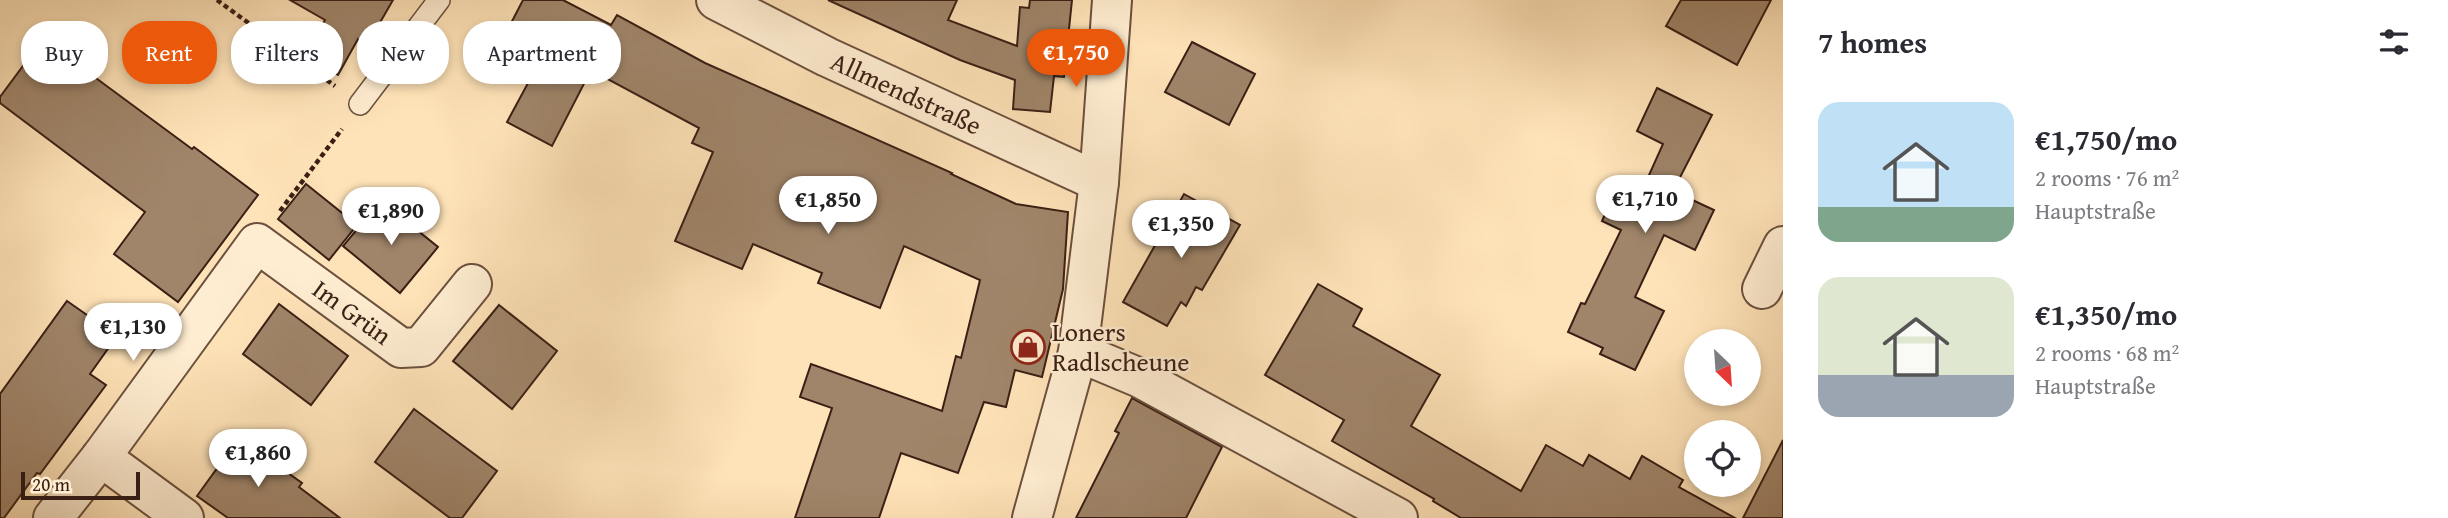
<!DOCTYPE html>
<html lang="en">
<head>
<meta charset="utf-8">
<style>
	body { margin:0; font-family:"Gentium Book Plus",serif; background:#f7f7f7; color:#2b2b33; height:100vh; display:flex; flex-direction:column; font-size:26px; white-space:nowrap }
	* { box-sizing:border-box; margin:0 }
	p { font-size:23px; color:#7c7c81 }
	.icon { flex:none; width:38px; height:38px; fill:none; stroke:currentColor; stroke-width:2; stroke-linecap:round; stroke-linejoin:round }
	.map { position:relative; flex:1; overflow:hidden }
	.panel { display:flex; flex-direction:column; background:#fff; width:665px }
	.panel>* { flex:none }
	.guide { position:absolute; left:21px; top:21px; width:665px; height:63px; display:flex; gap:14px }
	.needle { width:46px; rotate:155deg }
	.fabs { position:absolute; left:1684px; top:329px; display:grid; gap:14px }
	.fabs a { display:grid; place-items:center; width:77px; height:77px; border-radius:50%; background:#fff; box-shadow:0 4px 10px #0003; font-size:35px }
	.scale { position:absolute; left:21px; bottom:18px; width:119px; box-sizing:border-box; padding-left:7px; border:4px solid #3a1f15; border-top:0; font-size:19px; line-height:24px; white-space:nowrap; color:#3a1f15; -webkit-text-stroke:5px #ffedd1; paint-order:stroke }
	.price { position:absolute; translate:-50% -60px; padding:0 16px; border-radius:24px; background:#fff; color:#222; font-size:23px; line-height:46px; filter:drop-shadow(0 2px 4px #0008) }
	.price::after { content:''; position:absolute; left:50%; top:42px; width:21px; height:16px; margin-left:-10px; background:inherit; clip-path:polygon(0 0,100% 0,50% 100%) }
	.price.selected { background:#ea580c; color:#fff }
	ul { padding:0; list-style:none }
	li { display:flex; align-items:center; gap:21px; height:175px; padding:0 35px }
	li span { display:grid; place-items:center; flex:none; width:196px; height:140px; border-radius:21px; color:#555 }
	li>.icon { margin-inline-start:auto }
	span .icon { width:84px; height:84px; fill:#fffc; stroke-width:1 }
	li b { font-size:30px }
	h2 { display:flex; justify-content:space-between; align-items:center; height:84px; padding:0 35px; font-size:30px }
	.tag { padding:0 24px; border-radius:28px; background:#fff; box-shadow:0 4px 10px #0003; font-size:24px; line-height:63px }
	.tag.selected { background:#ea580c; color:#fff }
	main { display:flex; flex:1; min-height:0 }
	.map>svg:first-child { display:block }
</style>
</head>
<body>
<main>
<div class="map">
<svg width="1783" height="518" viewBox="0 0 1783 518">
	<rect width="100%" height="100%" fill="#ffe3b8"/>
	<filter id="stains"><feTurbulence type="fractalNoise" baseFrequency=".00286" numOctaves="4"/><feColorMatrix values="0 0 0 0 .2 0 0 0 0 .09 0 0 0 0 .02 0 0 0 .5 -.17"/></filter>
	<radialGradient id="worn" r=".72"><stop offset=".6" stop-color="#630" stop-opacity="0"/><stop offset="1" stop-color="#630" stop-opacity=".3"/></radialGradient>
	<g fill="#a0856a" stroke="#3a1f15" stroke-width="2">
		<path d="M290 0H393L367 45 358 39 338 75 304 56 325 20Z"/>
		<path d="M523 0H563L611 25 617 15 705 63 952 173 951 174 1016 204 1068 212 1063 289 1042 377 1015 370 1006 407 984 402 958 473 901 453 879 518H795L832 408 800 397 811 364 942 411 956 356 961 358 980 280 904 246 880 308 818 283 822 273 753 244 742 269 675 241 713 152 692 143 699 128 591 70 552 146 507 122 547 48 509 27Z"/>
		<path d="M828 0H957L948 20 1017 46 1020 7 1029 8 1030 0H1072L1064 77 1054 76 1050 112 1013 109 1015 80 960 60Z"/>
		<path d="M1681 0H1771L1737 65 1666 26Z"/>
		<path d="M43 39 192 149 194 147 258 195 178 302 114 254 145 212 0 103V97Z"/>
		<path d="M1192 42 1255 74 1229 125 1165 92Z"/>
		<path d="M1657 88 1712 115 1673 191 1714 210 1695 250 1664 235 1635 297 1664 311 1635 370 1600 354 1603 348 1568 332 1581 303 1585 304 1621 230 1602 221 1615 192 1637 202 1663 144 1637 131Z"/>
		<path d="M306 184 357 225 329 260 278 219Z"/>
		<path d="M1184 194 1240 225 1202 290 1196 287 1186 306 1181 302 1167 326 1123 302Z"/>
		<path d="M381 201 438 247 400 293 343 246Z"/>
		<path d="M1318 284 1362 309 1353 326 1440 375 1411 426 1521 491 1546 445 1583 466 1589 455 1630 479 1642 456 1683 480 1679 487 1735 518H1461L1433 501 1434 499 1332 441 1344 420 1265 375Z"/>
		<path d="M67 301 117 336 90 374 106 385 40 474 37 473 4 518H0V394Z"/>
		<path d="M279 304 348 356 311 405 243 354Z"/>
		<path d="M499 305 557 351 512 409 453 361Z"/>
		<path d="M1132 398 1222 447 1186 518H1076L1119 433 1115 431Z"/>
		<path d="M414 409 497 471 462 518H450L375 462Z"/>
		<path d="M239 438 302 483 299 487 340 518H228L197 496Z"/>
		<path d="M1783 440V518H1743Z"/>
	</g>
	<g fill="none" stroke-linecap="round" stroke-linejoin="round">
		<g stroke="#6b503e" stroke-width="24">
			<path id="service" d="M360 104 439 0"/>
		</g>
		<g stroke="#6b503e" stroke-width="42">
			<g id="minor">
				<path id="s1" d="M716 0 827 57 1099 182"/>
				<path d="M1762 289 1783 246"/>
				<path d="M1078 352 1140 378 1398 518"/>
				<path d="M101 457 184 518"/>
				<path id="s2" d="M53 518 101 457 257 243 401 348 421 347 472 284"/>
			</g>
		</g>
		<g stroke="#6b503e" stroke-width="42">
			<path id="tertiary" d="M1032 518 1078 352 1099 182 1112 0"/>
		</g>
		<g stroke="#3a1f15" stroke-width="4.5" stroke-dasharray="5 3.5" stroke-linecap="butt">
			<path d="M217 0 335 86"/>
			<path d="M280 211 342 129"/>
		</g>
		<use href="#service" stroke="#ffedd1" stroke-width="21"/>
		<use href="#minor" stroke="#ffedd1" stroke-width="38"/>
		<use href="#tertiary" stroke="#ffedd1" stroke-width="38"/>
	</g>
	<defs>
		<g id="shop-ring" transform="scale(1.75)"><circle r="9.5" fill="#ffedd1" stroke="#8f2418" stroke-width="1.5"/><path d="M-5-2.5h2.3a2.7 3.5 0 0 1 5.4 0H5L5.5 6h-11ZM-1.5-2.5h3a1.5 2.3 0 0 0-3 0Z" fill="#8f2418"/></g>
	</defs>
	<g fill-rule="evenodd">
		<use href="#shop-ring" x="1028" y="347"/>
	</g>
	<g text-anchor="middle" stroke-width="5" stroke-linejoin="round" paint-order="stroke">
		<g font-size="26" fill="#3a1f15" stroke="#ffedd1">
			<text dy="9" stroke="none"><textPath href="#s1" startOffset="212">Allmendstraße</textPath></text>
			<text dy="9" stroke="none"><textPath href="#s2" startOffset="460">Im Grün</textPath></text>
		</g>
		<g font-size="26" fill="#3a1f15" stroke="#ffedd1" text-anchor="start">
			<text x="1052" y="341">Loners<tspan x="1052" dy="30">Radlscheune</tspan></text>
		</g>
	</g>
	<rect width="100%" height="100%" filter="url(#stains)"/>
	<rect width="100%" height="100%" fill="url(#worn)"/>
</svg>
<div class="fabs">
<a><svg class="needle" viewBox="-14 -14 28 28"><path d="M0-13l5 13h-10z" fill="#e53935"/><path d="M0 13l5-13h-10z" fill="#7c7c81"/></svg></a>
<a><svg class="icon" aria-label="locate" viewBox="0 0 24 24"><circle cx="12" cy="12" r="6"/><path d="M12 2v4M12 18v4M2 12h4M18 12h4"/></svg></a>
</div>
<div class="scale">20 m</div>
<b class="price selected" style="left:1076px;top:89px">€1,750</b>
<b class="price" style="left:1645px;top:235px">€1,710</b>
<b class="price" style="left:828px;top:236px">€1,850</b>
<b class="price" style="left:391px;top:247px">€1,890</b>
<b class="price" style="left:1181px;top:260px">€1,350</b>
<b class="price" style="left:133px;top:363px">€1,130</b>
<b class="price" style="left:258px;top:489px">€1,860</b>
<div class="guide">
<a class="tag">Buy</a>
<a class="tag selected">Rent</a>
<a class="tag">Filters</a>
<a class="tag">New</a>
<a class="tag">Apartment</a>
</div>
</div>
<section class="panel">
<h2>7 homes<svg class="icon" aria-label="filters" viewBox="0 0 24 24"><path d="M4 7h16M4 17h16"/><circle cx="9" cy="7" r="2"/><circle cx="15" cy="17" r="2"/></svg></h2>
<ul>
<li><span style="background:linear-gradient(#bfe0f5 75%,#7fa58c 0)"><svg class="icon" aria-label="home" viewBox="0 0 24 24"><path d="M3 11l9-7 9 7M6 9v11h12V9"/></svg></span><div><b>€1,750/mo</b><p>2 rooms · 76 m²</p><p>Hauptstraße</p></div></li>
<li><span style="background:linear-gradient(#dfe7d0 70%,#9aa5b1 0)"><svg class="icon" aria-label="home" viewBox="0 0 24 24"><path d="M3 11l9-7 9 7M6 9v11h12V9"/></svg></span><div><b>€1,350/mo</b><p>2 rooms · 68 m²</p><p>Hauptstraße</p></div></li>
</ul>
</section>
</main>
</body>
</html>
